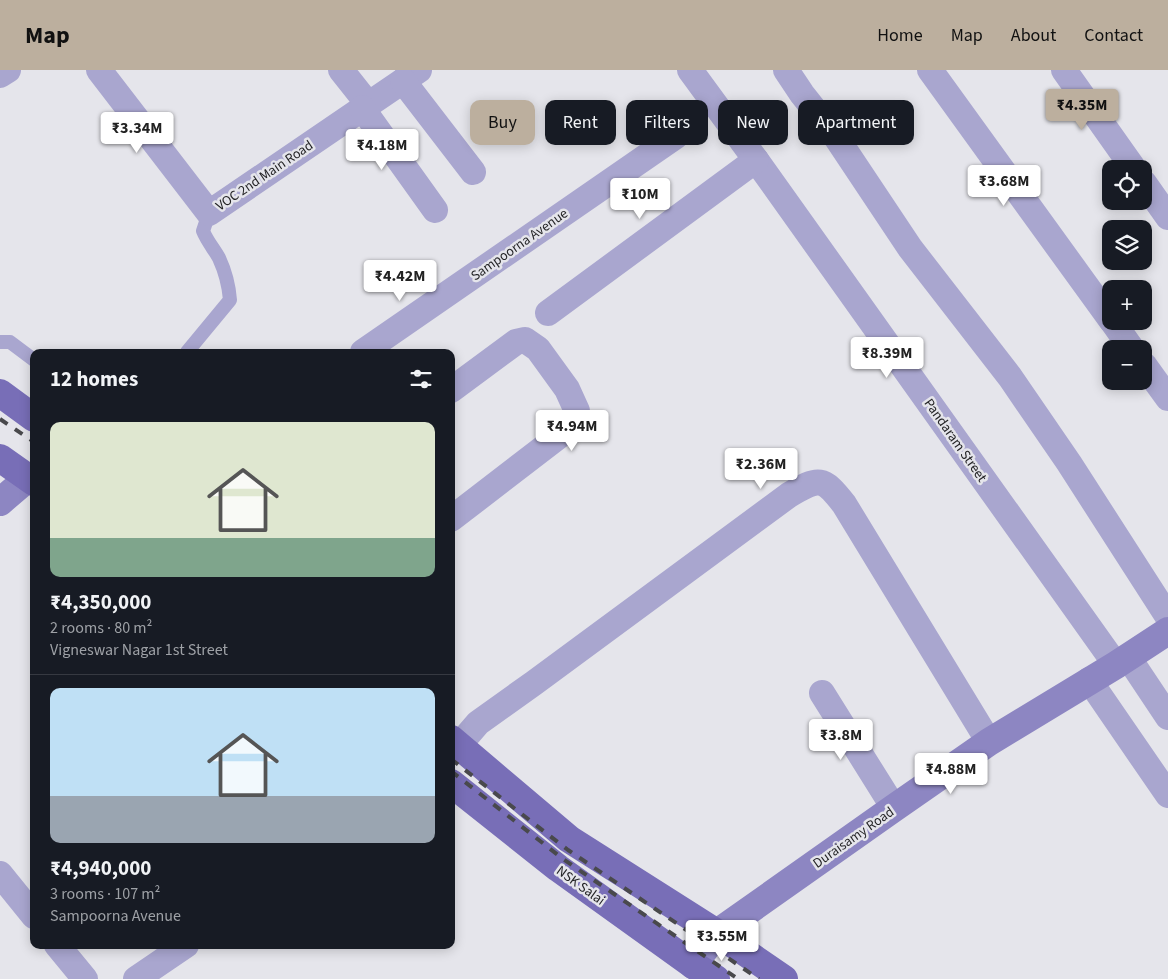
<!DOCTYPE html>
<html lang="en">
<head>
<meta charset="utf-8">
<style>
	body { margin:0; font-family:"Source Sans 3",sans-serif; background:#20242c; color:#f1f3f6; height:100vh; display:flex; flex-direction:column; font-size:19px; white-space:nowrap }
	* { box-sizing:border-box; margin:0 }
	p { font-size:16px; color:#9ea1a6 }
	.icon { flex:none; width:28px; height:28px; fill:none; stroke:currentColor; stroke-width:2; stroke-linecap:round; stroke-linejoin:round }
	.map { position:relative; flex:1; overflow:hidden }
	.side { position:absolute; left:30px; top:279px; width:425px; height:600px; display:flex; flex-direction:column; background:#171b24; border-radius:10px; box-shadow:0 2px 12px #0003 }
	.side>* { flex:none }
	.guide { position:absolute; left:470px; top:30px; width:475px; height:45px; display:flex; gap:10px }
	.fabs { position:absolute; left:1102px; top:90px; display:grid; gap:10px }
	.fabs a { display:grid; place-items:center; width:50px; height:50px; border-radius:10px; background:#171b24; box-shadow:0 2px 12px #0003; font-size:25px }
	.price { position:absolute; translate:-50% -42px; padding:0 11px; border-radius:5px; background:#fff; color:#222; font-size:16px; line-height:32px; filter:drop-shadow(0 1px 2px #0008) }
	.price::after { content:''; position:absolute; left:50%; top:30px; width:15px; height:11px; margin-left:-8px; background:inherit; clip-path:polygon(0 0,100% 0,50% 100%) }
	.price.on { background:#bcaf9e; color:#111 }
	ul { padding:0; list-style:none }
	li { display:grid; align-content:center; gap:10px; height:265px; padding:0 20px }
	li+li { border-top:1px solid #363941 }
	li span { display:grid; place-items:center; height:155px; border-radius:10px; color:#555 }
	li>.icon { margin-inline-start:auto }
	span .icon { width:90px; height:90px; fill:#fffc; stroke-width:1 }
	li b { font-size:21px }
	h2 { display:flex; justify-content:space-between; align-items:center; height:60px; padding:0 20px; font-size:21px }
	.chip { padding:0 18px; border-radius:10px; background:#171b24; box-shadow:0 2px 12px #0003; font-size:18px; line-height:45px }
	.chip.on { background:#bcaf9e; color:#111 }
	header { display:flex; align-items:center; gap:30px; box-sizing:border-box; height:70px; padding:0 25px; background:#bcaf9e; color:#111 }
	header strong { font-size:24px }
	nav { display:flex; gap:28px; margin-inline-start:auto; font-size:18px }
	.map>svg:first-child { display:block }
</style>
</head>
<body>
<header>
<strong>Map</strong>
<nav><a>Home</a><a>Map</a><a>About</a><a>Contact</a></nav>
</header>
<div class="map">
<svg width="1168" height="909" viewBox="0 0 1168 909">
	<rect width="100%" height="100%" fill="#e5e5eb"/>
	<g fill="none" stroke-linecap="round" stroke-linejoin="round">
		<g stroke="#a9a6cf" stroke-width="14">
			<path d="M0 272H10L34 290"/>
			<path d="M187 282 230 230C229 217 225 201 219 188 214 179 207 171 203 161L209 143"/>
		</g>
		<g stroke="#a9a6cf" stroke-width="26">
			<path d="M99 0 209 143 419 0"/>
			<path d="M341 0 368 34"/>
			<path d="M690 0 756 90 1116 595"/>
			<path d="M786 0 802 24 836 67 910 178 1010 307 1069 393 1168 547"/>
			<path d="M930 0 1111 250"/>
			<path d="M1064 0 1134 99"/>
			<path d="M0 5 8 0"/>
			<path d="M403 11 473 102"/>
			<path d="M362 38 435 140"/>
			<path d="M1144 113 1168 147"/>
			<path d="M548 243 756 90"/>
			<path d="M1112 251 1132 279"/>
			<path d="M363 282 676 66"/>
			<path d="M1144 295 1168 328"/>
			<path d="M451 320 516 272 525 270 538 279 567 319 577 341 576 353 451 449"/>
			<path d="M1128 587 1168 647"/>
			<path d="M1089 610 1168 725"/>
			<path d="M822 623 894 738"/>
			<path d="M459 675 478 653 534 613 789 425C819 407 823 407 844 434L989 672"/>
			<path d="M0 804 34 846"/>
			<path d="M57 875 85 909"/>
			<path d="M136 909 186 875"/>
		</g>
		<g stroke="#8d86c2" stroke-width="28">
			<path d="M0 432 28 408"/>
			<path d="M693 895 717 863 894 738 989 672 1116 595 1168 561"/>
		</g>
		<g stroke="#786eb7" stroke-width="28">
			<path d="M0 323 34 348"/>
			<path d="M0 388 34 412"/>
			<path d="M451 669 569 769 717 863 784 909"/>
			<path d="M451 713 558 798 693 895 716 909"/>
		</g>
		<g stroke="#49494c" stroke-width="4" stroke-dasharray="9 9" stroke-linecap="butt">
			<path d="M0 349 34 372"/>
			<path d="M451 689 568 780 759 909"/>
			<path d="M451 701 563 789 738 909"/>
		</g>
	</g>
	<g text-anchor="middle" stroke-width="5" stroke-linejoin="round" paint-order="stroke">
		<g font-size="14" fill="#242426" stroke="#e5e5eb">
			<text transform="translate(264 105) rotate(-34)" y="5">VOC 2nd Main Road</text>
			<text transform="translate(519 174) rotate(-35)" y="5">Sampoorna Avenue</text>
			<text transform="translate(956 370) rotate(55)" y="5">Pandaram Street</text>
			<text transform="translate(853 767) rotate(-35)" y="5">Duraisamy Road</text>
			<text transform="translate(581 815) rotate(36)" y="5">NSK Salai</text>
		</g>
	</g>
</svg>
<div class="fabs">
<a><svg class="icon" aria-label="locate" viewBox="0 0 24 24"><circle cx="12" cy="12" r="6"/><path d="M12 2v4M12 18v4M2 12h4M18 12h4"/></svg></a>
<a><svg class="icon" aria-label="layers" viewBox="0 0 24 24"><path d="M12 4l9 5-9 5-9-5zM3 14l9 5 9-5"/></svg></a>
<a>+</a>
<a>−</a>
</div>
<b class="price on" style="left:1082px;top:61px">₹4.35M</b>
<b class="price" style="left:137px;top:84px">₹3.34M</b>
<b class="price" style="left:382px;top:101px">₹4.18M</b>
<b class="price" style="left:1004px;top:137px">₹3.68M</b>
<b class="price" style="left:640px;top:150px">₹10M</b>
<b class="price" style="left:400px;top:232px">₹4.42M</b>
<b class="price" style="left:887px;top:309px">₹8.39M</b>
<b class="price" style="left:572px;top:382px">₹4.94M</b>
<b class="price" style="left:761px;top:420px">₹2.36M</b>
<b class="price" style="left:841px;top:691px">₹3.8M</b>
<b class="price" style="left:951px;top:725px">₹4.88M</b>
<b class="price" style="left:722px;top:892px">₹3.55M</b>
<div class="guide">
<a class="chip on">Buy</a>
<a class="chip">Rent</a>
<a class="chip">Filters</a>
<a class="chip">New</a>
<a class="chip">Apartment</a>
</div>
<section class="side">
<h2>12 homes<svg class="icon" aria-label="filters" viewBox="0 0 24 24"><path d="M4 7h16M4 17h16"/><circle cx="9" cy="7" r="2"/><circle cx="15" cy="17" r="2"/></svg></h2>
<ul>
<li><span style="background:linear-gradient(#dfe7d0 75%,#7fa58c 0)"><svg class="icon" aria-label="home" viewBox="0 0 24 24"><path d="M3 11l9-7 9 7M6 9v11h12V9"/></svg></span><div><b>₹4,350,000</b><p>2 rooms · 80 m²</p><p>Vigneswar Nagar 1st Street</p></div></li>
<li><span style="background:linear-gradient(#bfe0f5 70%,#9aa5b1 0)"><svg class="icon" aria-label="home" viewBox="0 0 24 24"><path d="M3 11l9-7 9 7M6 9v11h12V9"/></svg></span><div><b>₹4,940,000</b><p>3 rooms · 107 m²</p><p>Sampoorna Avenue</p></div></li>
</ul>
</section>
</div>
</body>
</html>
